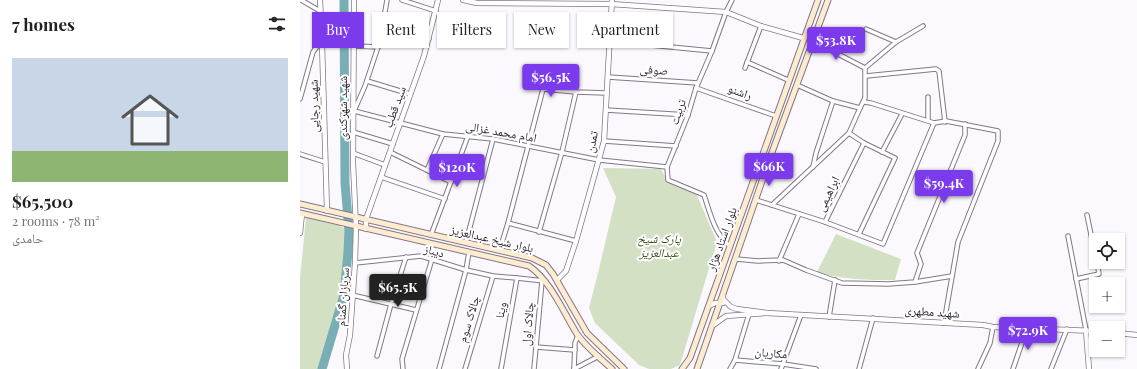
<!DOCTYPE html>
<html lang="en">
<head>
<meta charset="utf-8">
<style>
	body { margin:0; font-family:"Playfair Display","Noto Naskh Arabic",serif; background:#f2f2f2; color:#202124; height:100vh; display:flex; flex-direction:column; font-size:15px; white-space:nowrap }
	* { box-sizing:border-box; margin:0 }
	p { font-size:13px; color:#757577 }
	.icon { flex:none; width:22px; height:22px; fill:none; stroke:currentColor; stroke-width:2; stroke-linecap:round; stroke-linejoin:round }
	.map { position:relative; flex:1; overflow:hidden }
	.details { display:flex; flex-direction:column; background:#fff; width:300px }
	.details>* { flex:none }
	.banner { position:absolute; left:12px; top:12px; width:380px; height:36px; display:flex; gap:8px }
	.buttons { position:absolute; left:789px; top:233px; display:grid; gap:8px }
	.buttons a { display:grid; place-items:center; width:36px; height:36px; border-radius:0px; background:#fff; box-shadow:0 1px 3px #0004; font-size:20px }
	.price { position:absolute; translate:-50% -34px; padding:0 9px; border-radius:4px; background:#7c3aed; color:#fff; font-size:13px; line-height:26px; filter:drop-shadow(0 1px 2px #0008) }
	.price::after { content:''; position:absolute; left:50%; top:24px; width:12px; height:9px; margin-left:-6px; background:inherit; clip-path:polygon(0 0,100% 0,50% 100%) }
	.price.on { background:#222; color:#fff }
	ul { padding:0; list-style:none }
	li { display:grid; align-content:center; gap:8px; height:212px; padding:0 12px }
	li+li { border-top:1px solid #e0e0e0 }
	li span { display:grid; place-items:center; height:124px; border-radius:0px; color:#555 }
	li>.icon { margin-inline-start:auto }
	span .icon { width:72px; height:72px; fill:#fffc; stroke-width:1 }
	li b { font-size:17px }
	h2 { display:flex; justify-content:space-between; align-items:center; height:48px; padding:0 12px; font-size:17px }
	.tag { padding:0 14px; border-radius:0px; background:#fff; box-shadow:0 1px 3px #0004; font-size:14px; line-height:36px }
	.tag.on { background:#7c3aed; color:#fff }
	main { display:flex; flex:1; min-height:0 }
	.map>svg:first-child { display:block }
</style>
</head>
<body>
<main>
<section class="details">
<h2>7 homes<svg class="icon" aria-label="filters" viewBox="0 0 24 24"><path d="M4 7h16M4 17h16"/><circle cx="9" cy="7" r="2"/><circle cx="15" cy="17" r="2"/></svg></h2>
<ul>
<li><span style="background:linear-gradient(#c9d6e8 75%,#8fb573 0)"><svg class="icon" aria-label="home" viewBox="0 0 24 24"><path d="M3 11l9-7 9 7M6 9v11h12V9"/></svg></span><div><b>$65,500</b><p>2 rooms · 78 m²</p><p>حامدی</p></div></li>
</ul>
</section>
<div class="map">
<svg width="837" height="369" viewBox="0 0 837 369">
	<rect width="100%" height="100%" fill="#fcf9fe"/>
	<g fill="#d3e0c4">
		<path d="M303 168 361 169 368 182 396 193 417 242 380 365 371 369H349L339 365 295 323 289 308 299 269 316 197Z"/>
		<path d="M6 217 36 224 46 229 44 278 40 301 20 369H0V279Z"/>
		<path d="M536 234 601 259 595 280C567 280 544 280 517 272Z"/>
	</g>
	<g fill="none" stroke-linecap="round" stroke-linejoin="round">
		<path stroke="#78aeb4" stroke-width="9" d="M22 369 44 295 48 252 49 231 45 183 44 0"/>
		<g stroke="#837689" stroke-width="5.5">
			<g id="minor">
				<path d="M1 0 20 11"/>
				<path d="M87 0 80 41 65 86 54 111 143 134 193 139 299 160 367 167"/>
				<path d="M102 0 136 11"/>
				<path d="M82 27 129 39"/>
				<path d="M566 29 596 42"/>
				<path d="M309 41 412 51"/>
				<path d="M513 41 565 68"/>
				<path d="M53 46 78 47"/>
				<path d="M447 62 488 80"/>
				<path d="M445 68 461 26"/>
				<path d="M566 76 636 69 639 71 645 122"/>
				<path d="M308 77 398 83"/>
				<path d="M67 81 110 94"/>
				<path d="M497 85 533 101 560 108 549 133 564 143 595 158 559 234"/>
				<path d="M396 88 476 116"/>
				<path d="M628 97V120"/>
				<path d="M0 99 13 52 19 44H22"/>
				<path d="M564 102 571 103 634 123 646 121 698 131V141L658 242 644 323"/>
				<path d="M560 108 565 98V68L596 42 623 26"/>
				<path d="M306 110 388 115"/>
				<path d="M53 132 93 144"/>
				<path d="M304 141 376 146"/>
				<path d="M90 152 151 182"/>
				<path d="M582 152 602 114"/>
				<path d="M53 153 85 165"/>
				<path d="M0 154 25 162"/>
				<path d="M367 167 388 115 396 88 412 51 426 12 432 0"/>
				<path d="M367 167 368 180 404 195C410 213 415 235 430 246"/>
				<path d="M513 167 516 153 533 101"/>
				<path d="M127 170 143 134"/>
				<path d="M81 177 145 199"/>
				<path d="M456 200 525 222 583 244 634 123"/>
				<path d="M472 205 549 133"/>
				<path d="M787 215 796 259"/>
				<path d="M525 222 564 143"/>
				<path d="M208 223 276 241"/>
				<path d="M239 232 262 152 276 92"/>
				<path d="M131 235 168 136"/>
				<path d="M768 236 786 330"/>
				<path d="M166 242 193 139"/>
				<path d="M200 249 208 223 243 89 276 92 306 93"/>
				<path d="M436 259 458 261 483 260 506 270 542 283 588 284 615 282 652 276"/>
				<path d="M479 261 499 214"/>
				<path d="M55 263 121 256 166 270 169 252"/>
				<path d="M217 278 244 281"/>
				<path d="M776 279 799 274 797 262"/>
				<path d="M615 282 621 264 617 253 665 135V124"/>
				<path d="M52 295 116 310"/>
				<path d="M529 317 535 280"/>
				<path d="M236 347 275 350"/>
				<path d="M77 356 91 304 106 257"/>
				<path d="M435 360 449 314"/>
				<path d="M103 369 102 359 132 259"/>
				<path d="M139 369 166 270 193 276 217 278 201 369"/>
				<path d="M165 369 193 276"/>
				<path d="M234 369 242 281"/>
				<path d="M274 369 275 343 278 335"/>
				<path d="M274 369 299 356"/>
				<path d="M430 369 435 360 483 364 516 369"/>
				<path d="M481 369 501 315"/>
				<path d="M559 369 573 318"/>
				<path d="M678 369 690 343 693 327"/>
				<path d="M713 369 727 328"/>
				<path d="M751 369 767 329"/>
			</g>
		</g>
		<g stroke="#837689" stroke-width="6">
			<g id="tertiary">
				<path d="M20 0 22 44 27 211"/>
				<path d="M163 0 177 3 311 4 426 12 461 26 503 38"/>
				<path d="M66 229V219L124 56 138 0"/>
				<path d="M0 233 2 214"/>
				<path d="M257 280 266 271 276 241 304 141 312 0"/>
				<path d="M409 306 415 303H423"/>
				<path d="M467 313 683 325 693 327 796 331"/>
				<path d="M412 326 426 316 467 313 437 309 431 307 423 299V295"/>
				<path d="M786 330 789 369"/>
				<path d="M818 333 837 335"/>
				<path d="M47 369 46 355 50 335 55 263 56 227 53 163 54 0"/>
			</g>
		</g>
		<g stroke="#837689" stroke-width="7">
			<g id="secondary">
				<path d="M0 204 232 258 246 265 253 274 287 333 324 369"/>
				<path d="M0 213 229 266C250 280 264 313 277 334 286 347 300 358 312 369"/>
				<path d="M382 369 390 358 518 0"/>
				<path d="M397 369 471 155 528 0"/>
			</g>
		</g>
		<use href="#minor" stroke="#fff" stroke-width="3.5"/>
		<use href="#tertiary" stroke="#fff" stroke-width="4.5"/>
		<use href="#secondary" stroke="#fdecd0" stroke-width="5"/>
	</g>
	<g text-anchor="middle" stroke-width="4" stroke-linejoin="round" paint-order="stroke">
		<g font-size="12" fill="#241f27" stroke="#fff">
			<text transform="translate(354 70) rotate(4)" y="4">صوفی</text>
			<text transform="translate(440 92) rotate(20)" y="4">راشنو</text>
			<text transform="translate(14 106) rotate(-91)" y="4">شهید رجایی</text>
			<text transform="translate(95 107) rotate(-70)" y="4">سید قطب</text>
			<text transform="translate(43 108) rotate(-90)" y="4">شهید شهرکندی</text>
			<text transform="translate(378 112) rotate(-71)" y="4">تربیت</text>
			<text transform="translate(201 132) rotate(10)" y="4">امام محمد غزالی</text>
			<text transform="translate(292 142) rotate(-79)" y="4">تمدن</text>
			<text transform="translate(528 194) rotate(-64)" y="4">ابراهیمی</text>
			<text transform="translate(192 239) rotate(13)" y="4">بلوار شیخ عبدالعزیز</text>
			<text transform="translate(422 239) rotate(-70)" y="4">بلوار استاد هژار</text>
			<text transform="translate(134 251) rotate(14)" y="4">دیباز</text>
			<text transform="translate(43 297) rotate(-86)" y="4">سربازان گمنام</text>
			<text transform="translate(201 310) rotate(-80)" y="4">وینا</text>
			<text transform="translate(632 312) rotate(4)" y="4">شهید مطهری</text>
			<text transform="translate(169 319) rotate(-73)" y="4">چالاک سوم</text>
			<text transform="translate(228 324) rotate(-85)" y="4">چالاک اول</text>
			<text transform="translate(471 353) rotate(5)" y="4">مکاریان</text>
		</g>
		<g font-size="12" font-style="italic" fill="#384d12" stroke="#fff">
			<text x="359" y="243">پارک شیخ<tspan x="359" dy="14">عبدالعزیز</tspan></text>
		</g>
	</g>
</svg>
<div class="buttons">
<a><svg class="icon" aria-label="locate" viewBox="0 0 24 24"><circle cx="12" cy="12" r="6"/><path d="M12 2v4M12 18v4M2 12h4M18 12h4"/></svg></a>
<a>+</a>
<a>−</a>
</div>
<b class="price" style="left:536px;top:61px">$53.8K</b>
<b class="price" style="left:251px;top:98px">$56.5K</b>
<b class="price" style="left:469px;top:187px">$66K</b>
<b class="price" style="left:157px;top:188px">$120K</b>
<b class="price" style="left:644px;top:204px">$59.4K</b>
<b class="price on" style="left:98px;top:308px">$65.5K</b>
<b class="price" style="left:728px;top:351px">$72.9K</b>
<div class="banner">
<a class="tag on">Buy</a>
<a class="tag">Rent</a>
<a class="tag">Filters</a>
<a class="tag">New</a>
<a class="tag">Apartment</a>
</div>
</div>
</main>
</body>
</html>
